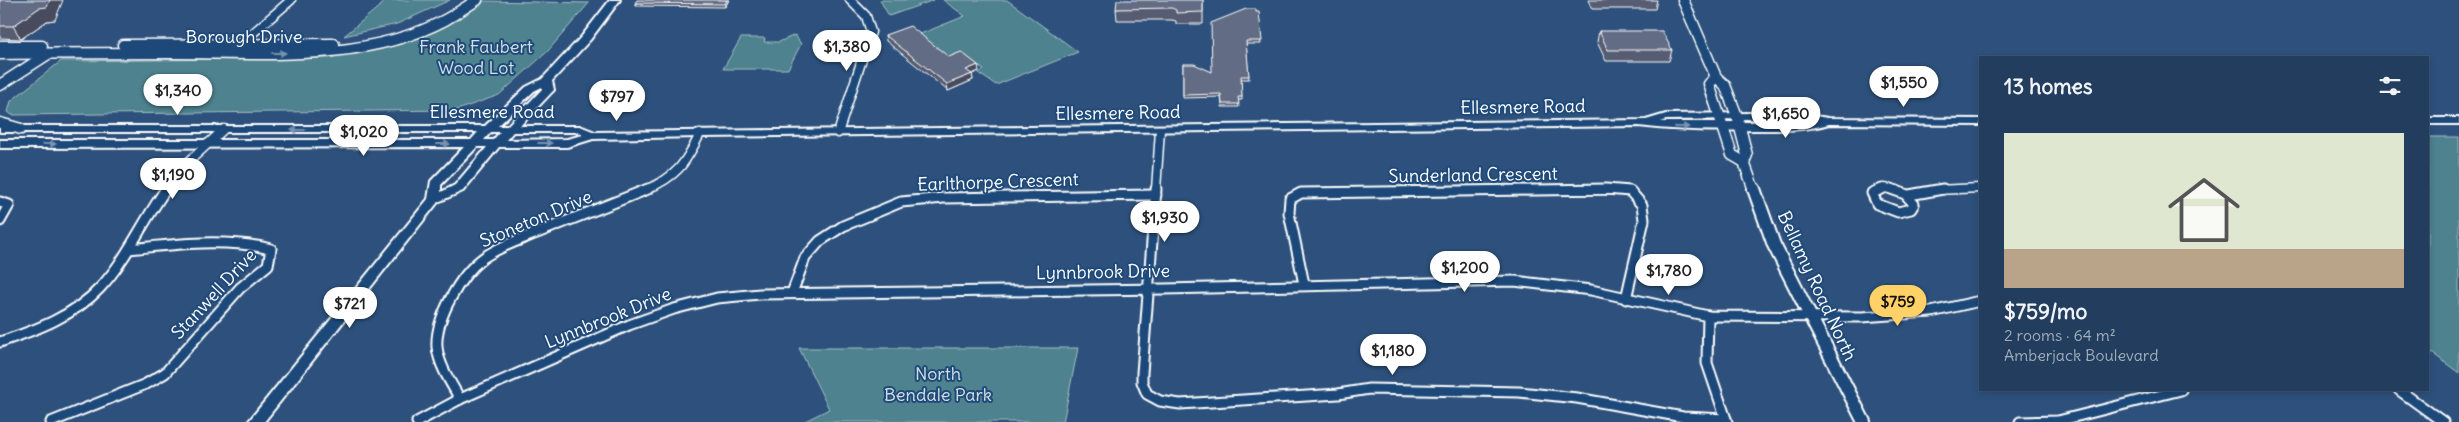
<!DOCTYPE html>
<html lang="en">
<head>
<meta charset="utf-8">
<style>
	body { margin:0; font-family:Delius,sans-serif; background:#2a4463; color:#f1f3f6; height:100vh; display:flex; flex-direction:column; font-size:19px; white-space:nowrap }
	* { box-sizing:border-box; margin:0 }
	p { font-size:16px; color:#a2aebc }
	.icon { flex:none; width:28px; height:28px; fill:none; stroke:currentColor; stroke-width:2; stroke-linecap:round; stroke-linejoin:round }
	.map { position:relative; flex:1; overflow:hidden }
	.side { position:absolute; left:1979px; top:56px; width:450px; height:335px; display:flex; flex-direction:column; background:#223d5d; border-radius:0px; box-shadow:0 2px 8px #0003,0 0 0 1px #3f5672 }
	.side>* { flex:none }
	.price { position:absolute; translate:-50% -42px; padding:0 11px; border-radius:18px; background:#fff; color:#222; font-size:16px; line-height:32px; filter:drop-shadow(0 1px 2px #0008) }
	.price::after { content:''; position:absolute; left:50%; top:30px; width:15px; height:11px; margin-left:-8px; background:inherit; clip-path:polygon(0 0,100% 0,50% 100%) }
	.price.current { background:#ffd166; color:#111 }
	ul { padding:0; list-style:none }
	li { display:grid; align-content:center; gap:10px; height:265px; padding:0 25px }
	li span { display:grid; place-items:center; height:155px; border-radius:0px; color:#555 }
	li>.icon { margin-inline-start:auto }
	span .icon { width:90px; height:90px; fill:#fffc; stroke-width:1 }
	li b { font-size:21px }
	h2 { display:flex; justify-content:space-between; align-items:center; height:60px; padding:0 25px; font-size:21px }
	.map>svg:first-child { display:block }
</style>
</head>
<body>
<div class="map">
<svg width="2459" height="422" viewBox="0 0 2459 422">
	<rect width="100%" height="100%" fill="#2d517c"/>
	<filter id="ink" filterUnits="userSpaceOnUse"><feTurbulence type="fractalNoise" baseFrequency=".02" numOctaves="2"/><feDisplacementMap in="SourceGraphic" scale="10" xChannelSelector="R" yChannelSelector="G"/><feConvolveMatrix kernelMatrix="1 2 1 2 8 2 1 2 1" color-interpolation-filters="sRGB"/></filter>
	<g filter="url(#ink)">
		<g fill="#4e828e" stroke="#a6c0c6">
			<path d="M387 0H450L397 24 344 36Z"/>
			<path d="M880 0H934L889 16Z"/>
			<path d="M943 0H1007L1078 52 996 85 978 73 984 70 962 53 950 58 918 35 965 16Z"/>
			<path d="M484 1 589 3 547 52 499 95 457 110 12 115 8 112 11 101 61 61 329 58 419 38 466 14Z"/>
			<path d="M795 35 801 44 788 69H723L741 38H765L764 42H779Z"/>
			<path d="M2428 137H2459V373L2428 350Z"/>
			<path d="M799 348H1078L1063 422H803L829 409Z"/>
		</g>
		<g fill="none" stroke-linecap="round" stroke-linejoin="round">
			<g stroke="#fff" stroke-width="11">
				<g id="minor-far1">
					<path d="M238 46 291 0"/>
					<path d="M838 133 871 32 866 16 850 0"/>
					<path d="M165 190 184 166 224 129"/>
					<path d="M645 190C677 177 685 164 700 134"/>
					<path d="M1156 190 1160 130"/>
					<path d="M1522 190H1619"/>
					<path d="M1879 190 1884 188 1897 190"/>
					<path d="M1936 190 1980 188"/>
				</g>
			</g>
			<g stroke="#fff" stroke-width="13">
				<g id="minor">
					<path d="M1156 189 1142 373V382L1147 394 1160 401 1180 404 1338 394 1369 389 1519 392 1577 398 1683 417 1726 419"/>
					<path d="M1882 189 1872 193 1877 204 1898 212 1911 209 1914 204 1905 194 1891 189"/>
					<path d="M1909 195 1943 189"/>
					<path d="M0 202 9 205 0 221"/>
					<path d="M1304 284 1289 213 1290 199 1301 193 1606 189 1630 191 1642 205 1644 220 1626 299"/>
					<path d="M792 293 805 258 820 241 843 226 901 202 944 198 1156 195"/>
					<path d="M1708 316 1707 363 1727 422"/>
					<path d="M0 342C36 330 74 316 100 288 127 259 143 221 166 189"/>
					<path d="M2399 390 2443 422"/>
					<path d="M460 399C451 383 439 366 437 347 435 319 460 275 483 258 500 246 522 239 542 231 577 217 612 203 648 189"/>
					<path d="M51 422 146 384 165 373 240 288 268 265 271 249C225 238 175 244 129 249"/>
					<path d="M417 422 460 399 629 325 674 309 717 298 760 294 1164 289 1514 281 1591 290 1708 316 1862 317 1931 312 1980 301"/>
					<path d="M2020 422 2058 421 2181 390"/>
				</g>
			</g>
			<g stroke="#fff" stroke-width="13">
				<g id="tertiary-far1">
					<path d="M1683 0 1716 77 1725 85 1737 116 1747 155 1744 162"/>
					<path d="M123 45 334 44"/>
					<path d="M0 46H42"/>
					<path d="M0 54C58 53 116 53 174 53 262 53 364 63 445 20 456 14 466 7 477 0"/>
					<path d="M1716 77 1709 84 1732 155 1744 162 1754 190"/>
					<path d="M0 85 48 54"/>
					<path d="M0 123 21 129"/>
				</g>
			</g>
			<g stroke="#fff" stroke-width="16">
				<path id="tertiary" d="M1754 189 1774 245 1864 422"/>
			</g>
			<g stroke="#fff" stroke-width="4">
				<g id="secondary">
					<path d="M610 0H620L590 40 552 81 554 90 552 92 520 126H580L595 132 1646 120 1666 114 1750 113 1802 114 1828 118 1980 119V125L1829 124C1805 131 1780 130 1755 130 1716 131 1678 131 1639 126L700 137 593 139 567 147H499L463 191 438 202 264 422H248L428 199 431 181 464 147 0 148V140H471L478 132H0V126H485L526 87 542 79 582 36ZM542 87V89L507 126H498L534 91ZM1750 119 1812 122H1660L1666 120ZM491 132H500L493 140H484ZM513 132H578L583 135 567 139 506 140ZM477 147H487L455 185 441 192V185Z"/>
					<rect x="2428" y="118" width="31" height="6"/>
				</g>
			</g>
			<use href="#minor-far1" stroke="#1f4a7a" stroke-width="8"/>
			<use href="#minor" stroke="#1f4a7a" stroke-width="9"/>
			<use href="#tertiary-far1" stroke="#1f4a7a" stroke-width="10"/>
			<use href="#tertiary" stroke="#1f4a7a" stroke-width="12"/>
			<use href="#secondary" fill="#1f4a7a" fill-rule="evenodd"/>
		</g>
		<g fill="#565d72" stroke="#fff">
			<path d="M0 0 55 20 47 21 21 39 0 38Z"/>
			<path d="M729 0 725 7 636 6 635 3Z"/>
			<path d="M1203 0V24H1176V21L1172 20H1117L1116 9Z"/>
			<path d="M1588 0H1657L1655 9H1592Z"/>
			<path d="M1256 12 1261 44H1246L1249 79H1241L1242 100H1238L1239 107H1222L1221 97 1183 98V64L1212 72Z"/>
			<path d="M1599 31 1672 50 1669 61H1606L1597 42Z"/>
			<path d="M885 35 949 57 979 71 972 74 973 80 948 91 886 41Z"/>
		</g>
		<g fill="#464c5d" stroke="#fff">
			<path d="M50 0H63L55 20 47 21 21 39 13 26Z"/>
			<path d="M727 0H729L725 7V4Z"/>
			<path d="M978 65 979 71 967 76 966 70Z"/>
			<path d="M972 74 973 80 948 91 947 84Z"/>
		</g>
		<g fill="#646c85" stroke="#fff">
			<path d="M0 0H50L47 7 39 8 13 26H0Z"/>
			<path d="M637 0H727L725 4 635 3Z"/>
			<path d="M1117 0H1203V12L1176 13V10L1172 8 1116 9Z"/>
			<path d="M1246 9H1256V12H1259L1262 41H1246L1249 76H1241L1242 97H1238L1239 104H1222L1221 94 1183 95V64H1194L1212 72 1211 23Z"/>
			<path d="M910 26 949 57 961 52 978 65 966 70 972 74 947 84 885 35Z"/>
			<path d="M1599 31H1662L1672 50H1608Z"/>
		</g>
		<defs><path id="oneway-solid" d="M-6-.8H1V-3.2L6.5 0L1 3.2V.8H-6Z" transform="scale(1.25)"/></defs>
		<g fill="#7992af">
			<use href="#oneway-solid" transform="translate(279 53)"/>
			<use href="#oneway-solid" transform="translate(1682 127)"/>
			<use href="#oneway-solid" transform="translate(298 130) rotate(-180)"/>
			<use href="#oneway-solid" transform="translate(545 143)"/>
			<use href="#oneway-solid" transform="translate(49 144)"/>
			<use href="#oneway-solid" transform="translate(443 144)"/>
		</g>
	</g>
	<g text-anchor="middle" stroke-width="4" stroke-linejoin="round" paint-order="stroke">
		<g font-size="18" fill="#fff" stroke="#1f4a7a">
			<text x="244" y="43">Borough Drive</text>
			<text transform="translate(1523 107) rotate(-1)" y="6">Ellesmere Road</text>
			<text x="492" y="118">Ellesmere Road</text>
			<text transform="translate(1118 113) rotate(-1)" y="6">Ellesmere Road</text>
			<text transform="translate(1473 175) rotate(-1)" y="6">Sunderland Crescent</text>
			<text transform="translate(998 182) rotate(-2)" y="6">Earlthorpe Crescent</text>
			<text transform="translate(536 219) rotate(-23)" y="6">Stoneton Drive</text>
			<text transform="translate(1103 272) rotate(-1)" y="6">Lynnbrook Drive</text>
			<text transform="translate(1817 286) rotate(65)" y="6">Bellamy Road North</text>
			<text transform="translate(214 294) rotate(-47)" y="6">Stanwell Drive</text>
			<text transform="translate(608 318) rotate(-22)" y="6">Lynnbrook Drive</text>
		</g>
		<g font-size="18" fill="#d3e0e3" stroke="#1f4a7a">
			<text x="476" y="53">Frank Faubert<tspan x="476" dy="21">Wood Lot</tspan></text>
			<text x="938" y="380">North<tspan x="938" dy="21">Bendale Park</tspan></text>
		</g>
	</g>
</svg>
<b class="price" style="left:847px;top:72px">$1,380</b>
<b class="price" style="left:1904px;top:108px">$1,550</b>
<b class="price" style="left:178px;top:116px">$1,340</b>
<b class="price" style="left:617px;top:122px">$797</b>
<b class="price" style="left:1786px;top:139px">$1,650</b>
<b class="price" style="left:364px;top:157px">$1,020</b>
<b class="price" style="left:173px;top:200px">$1,190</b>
<b class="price" style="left:1165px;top:243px">$1,930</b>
<b class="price" style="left:1465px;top:293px">$1,200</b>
<b class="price" style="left:1669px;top:296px">$1,780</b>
<b class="price current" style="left:1898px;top:327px">$759</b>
<b class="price" style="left:350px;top:329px">$721</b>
<b class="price" style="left:1393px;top:376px">$1,180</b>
<section class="side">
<h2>13 homes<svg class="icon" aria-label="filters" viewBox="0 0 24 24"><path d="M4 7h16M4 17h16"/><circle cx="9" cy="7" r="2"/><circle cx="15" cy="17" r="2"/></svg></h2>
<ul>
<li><span style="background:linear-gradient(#dfe7d0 75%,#b9a48a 0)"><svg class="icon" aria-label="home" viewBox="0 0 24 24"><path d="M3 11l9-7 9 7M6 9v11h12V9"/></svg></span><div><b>$759/mo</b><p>2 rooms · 64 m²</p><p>Amberjack Boulevard</p></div></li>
</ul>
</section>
</div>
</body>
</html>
